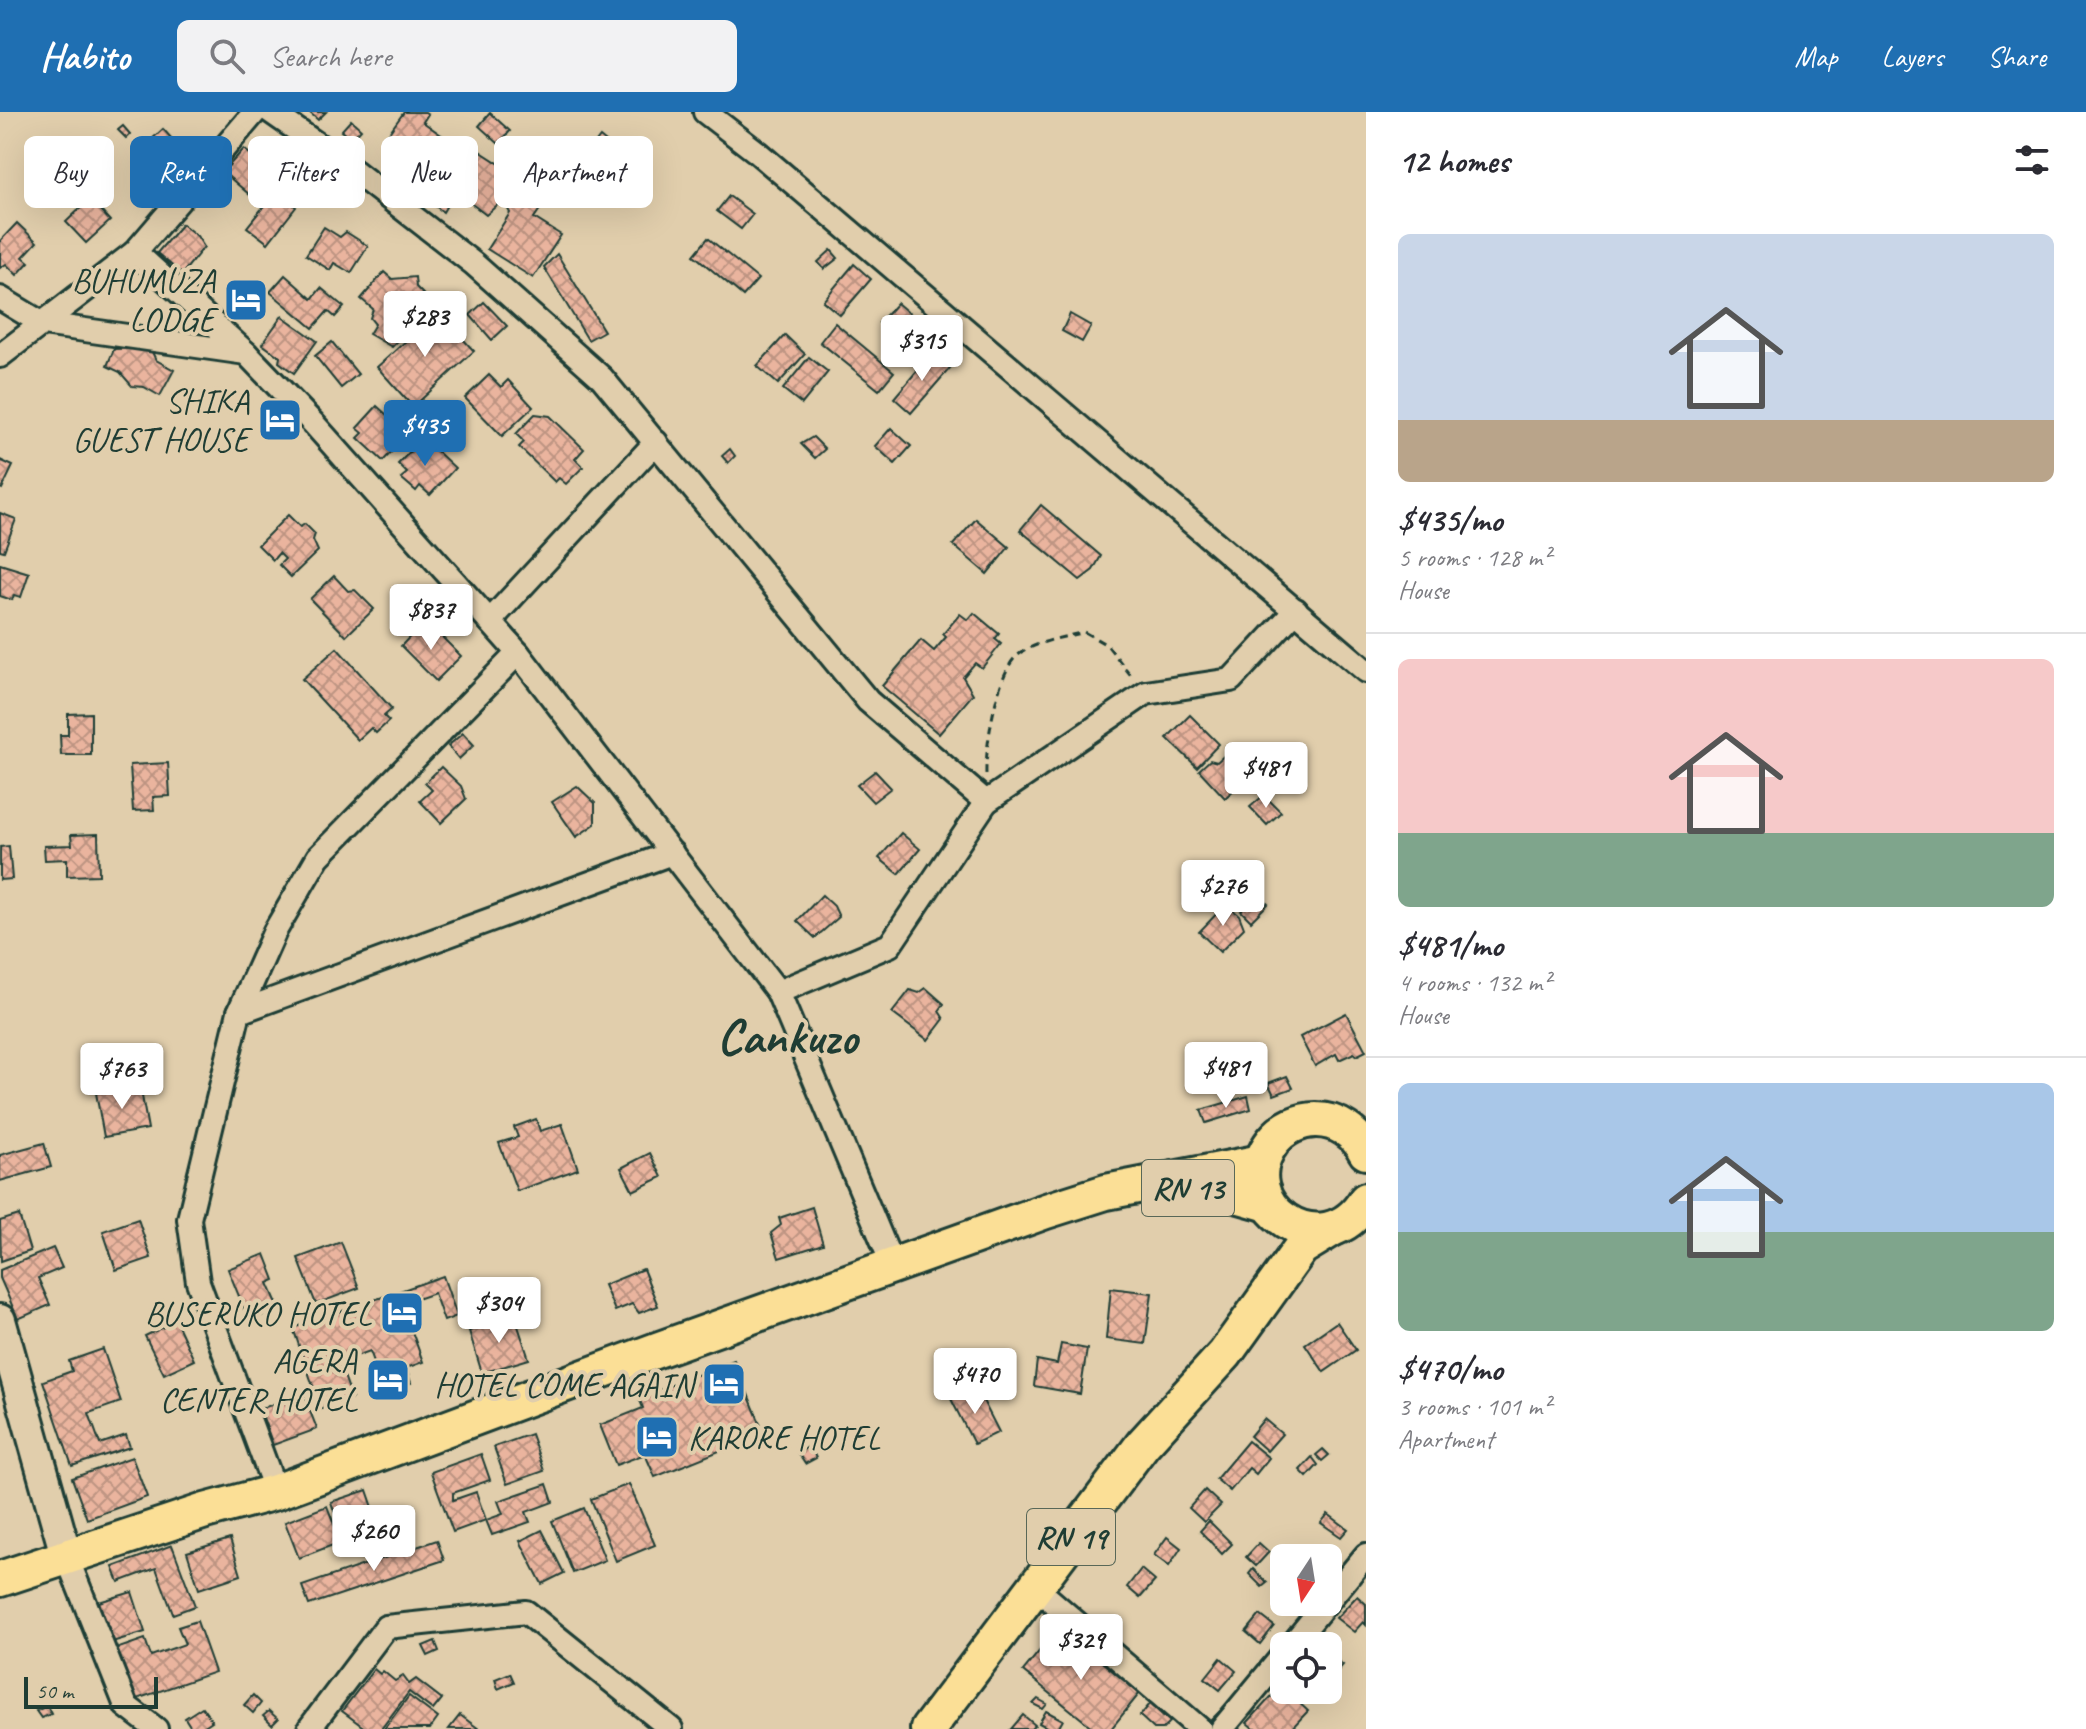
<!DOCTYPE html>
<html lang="en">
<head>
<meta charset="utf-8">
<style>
	body { margin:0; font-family:Caveat,sans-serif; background:#f2f2f3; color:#2b2b33; height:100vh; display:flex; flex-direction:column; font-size:30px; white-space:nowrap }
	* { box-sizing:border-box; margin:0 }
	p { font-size:26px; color:#7c7c81 }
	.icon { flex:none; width:44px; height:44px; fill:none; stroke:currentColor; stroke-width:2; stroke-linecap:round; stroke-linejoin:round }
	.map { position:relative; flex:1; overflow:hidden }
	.side { display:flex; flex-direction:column; background:#fff; width:720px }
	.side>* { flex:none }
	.banner { position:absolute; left:24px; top:24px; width:760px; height:72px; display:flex; gap:16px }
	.needle { width:52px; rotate:192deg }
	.tools { position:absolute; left:1270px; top:1432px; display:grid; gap:16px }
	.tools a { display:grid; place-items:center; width:72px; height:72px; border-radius:12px; background:#fff; box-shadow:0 8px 32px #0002; font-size:40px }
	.scale { position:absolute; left:24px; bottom:20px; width:134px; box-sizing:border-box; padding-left:8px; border:4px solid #1f3d34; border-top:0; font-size:22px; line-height:28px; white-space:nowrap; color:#1f3d34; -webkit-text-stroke:6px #e1ceac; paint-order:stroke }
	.price { position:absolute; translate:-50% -68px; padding:0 18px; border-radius:8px; background:#fff; color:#222; font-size:26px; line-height:52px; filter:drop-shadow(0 2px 4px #0008) }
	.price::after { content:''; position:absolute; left:50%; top:48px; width:24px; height:18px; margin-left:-12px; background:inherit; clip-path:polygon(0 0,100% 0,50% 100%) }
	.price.current { background:#1f6fb2; color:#fff }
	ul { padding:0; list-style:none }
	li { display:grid; align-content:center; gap:16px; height:424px; padding:0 32px }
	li+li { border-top:2px solid #e1e1e2 }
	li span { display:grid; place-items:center; height:248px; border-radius:12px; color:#555 }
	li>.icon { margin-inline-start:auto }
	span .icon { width:144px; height:144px; fill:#fffc; stroke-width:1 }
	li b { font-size:34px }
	h2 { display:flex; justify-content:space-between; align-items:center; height:96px; padding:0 32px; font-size:34px }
	.chip { padding:0 28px; border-radius:12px; background:#fff; box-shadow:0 8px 32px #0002; font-size:28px; line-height:72px }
	.chip.current { background:#1f6fb2; color:#fff }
	header { display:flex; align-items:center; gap:48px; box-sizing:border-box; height:112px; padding:0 40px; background:#1f6fb2; color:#fff }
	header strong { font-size:38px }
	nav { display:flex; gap:44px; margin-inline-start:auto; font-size:28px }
	.search { width:560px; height:72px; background:#f2f2f3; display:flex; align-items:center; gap:20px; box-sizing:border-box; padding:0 28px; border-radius:12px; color:#7c7c81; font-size:30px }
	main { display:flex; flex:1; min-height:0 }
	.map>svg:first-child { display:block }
</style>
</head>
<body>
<header>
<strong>Habito</strong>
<div class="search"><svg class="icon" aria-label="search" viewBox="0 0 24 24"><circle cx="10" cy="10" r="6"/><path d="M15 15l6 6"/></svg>Search here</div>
<nav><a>Map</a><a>Layers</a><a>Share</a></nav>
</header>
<main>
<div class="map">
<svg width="1366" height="1617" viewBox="0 0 1366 1617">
	<defs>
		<pattern id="building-cross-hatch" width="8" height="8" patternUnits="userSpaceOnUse" patternTransform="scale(2)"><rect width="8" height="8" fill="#eab49e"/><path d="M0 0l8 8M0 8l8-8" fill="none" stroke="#bd9482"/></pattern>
	</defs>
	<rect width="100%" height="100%" fill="#e1ceac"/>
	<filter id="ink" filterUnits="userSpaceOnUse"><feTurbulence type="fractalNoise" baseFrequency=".0125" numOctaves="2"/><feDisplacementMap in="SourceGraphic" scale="16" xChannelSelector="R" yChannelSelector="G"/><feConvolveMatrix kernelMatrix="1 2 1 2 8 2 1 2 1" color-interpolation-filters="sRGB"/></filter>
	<g filter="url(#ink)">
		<g fill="url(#building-cross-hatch)" stroke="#1f3d34" stroke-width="2">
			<path d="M309 0H326L318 8Z"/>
			<path d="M404 0H425L428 2 423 10 454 32 436 58 414 43 411 48 396 38 399 34 386 25Z"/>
			<path d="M490 1 510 19 499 32 479 14Z"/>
			<path d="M351 8 361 17 352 27 341 19Z"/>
			<path d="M123 14 130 22 126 26 118 18Z"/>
			<path d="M163 17 182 38 155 63 136 42Z"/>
			<path d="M600 25 631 51 624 60 593 34Z"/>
			<path d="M475 36 549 84 534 106 561 123 533 166 487 137 510 101 503 88 486 103 463 85 467 72 460 70 456 86 450 88 443 100 424 85 451 41 465 52Z"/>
			<path d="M244 37 271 60 250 83 223 60Z"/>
			<path d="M276 79 296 95 268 131 247 115Z"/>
			<path d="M729 84 753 102 741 117 717 99Z"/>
			<path d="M90 87 110 109 86 131 66 110Z"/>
			<path d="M17 111 37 130 23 145 29 150 17 163 6 152 0 156V129Z"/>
			<path d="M182 112 197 124 204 135 182 162 157 141Z"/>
			<path d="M324 115 340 125 346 120 368 134 351 161 334 151 330 158 306 143Z"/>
			<path d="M708 126 758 167 743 184 694 143Z"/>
			<path d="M831 138 838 146 824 157 818 150Z"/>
			<path d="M557 142 604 219 588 228 544 155Z"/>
			<path d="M854 152 871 167 840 203 823 189Z"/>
			<path d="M384 160 392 167 415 165 416 175 423 182 417 189 427 198 392 235 369 222 375 212 370 206 373 197 361 187Z"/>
			<path d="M285 163 312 187 321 176 344 195 335 205 328 199 313 216 270 180Z"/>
			<path d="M484 190 507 214 492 228 470 203Z"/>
			<path d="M897 191 917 208 898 228 879 211Z"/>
			<path d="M438 200 474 239 413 295 377 255Z"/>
			<path d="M1070 202 1091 214 1082 230 1062 219Z"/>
			<path d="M282 204 317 229 294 261 279 250 280 245 262 232Z"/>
			<path d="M835 211 894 260 879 278 820 230Z"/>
			<path d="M785 223 805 242 778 272 757 254Z"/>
			<path d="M332 230 358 262 341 276 315 244Z"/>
			<path d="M150 236 156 248 174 258 160 284 144 275 132 274 120 260 107 254 114 237Z"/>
			<path d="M932 241 950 256 911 301 894 286Z"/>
			<path d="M809 245 828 260 802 292 783 277Z"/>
			<path d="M489 263 501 275 508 268 533 295 502 324 465 286Z"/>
			<path d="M377 294 408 322 383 349 358 326 363 321 357 316Z"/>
			<path d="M535 302 550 304 584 337 575 347 583 355 566 372 559 366 555 370 519 335 524 330 516 322Z"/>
			<path d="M891 316 911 334 895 352 875 334Z"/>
			<path d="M813 325 825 337 815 346 801 332Z"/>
			<path d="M423 326 455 356 430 383 420 374 416 379 401 366 407 361 398 352Z"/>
			<path d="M730 337 735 344 728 351 722 344Z"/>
			<path d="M0 348 13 354 2 377 0 376Z"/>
			<path d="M1041 393 1101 444 1093 458 1080 468 1020 418Z"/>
			<path d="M0 401 16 407 4 439 0 438Z"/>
			<path d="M288 403 300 415 305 412 315 422 313 428 318 439 291 465 279 453 285 447 279 441 273 448 258 433Z"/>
			<path d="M976 407 1009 435 987 462 953 433Z"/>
			<path d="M0 452 29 461 21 485 14 483 12 488 0 484Z"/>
			<path d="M334 464 348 479 355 478 374 497 346 524 310 487Z"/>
			<path d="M974 501 999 522 995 527 1001 532 982 556 975 551 963 565 973 582 939 622 882 574 921 528 934 539 946 525 943 522 960 502 968 508Z"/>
			<path d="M421 513 442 525 461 544 436 569 401 534Z"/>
			<path d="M337 536 392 597 384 604 389 609 376 621 371 616 358 628 302 567Z"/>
			<path d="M91 601V643H61L60 623H68V602Z"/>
			<path d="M1190 603 1219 632 1197 655 1167 626Z"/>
			<path d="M463 621 474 633 459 647 448 634Z"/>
			<path d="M1227 641 1249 664 1225 686 1199 658 1210 648 1217 650Z"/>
			<path d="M168 651 170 684 153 685 154 698 133 699 130 653Z"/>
			<path d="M441 655 461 674 466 687 441 711 420 689 432 678 425 671Z"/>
			<path d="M875 659 891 676 873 690 857 673Z"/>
			<path d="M577 674 595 691V712L576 725 552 690Z"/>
			<path d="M1264 683 1281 700 1267 713 1250 695Z"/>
			<path d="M901 721 920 737 899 762 879 746Z"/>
			<path d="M98 722 99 763 67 764V747L45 748 44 734 72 733 71 723Z"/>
			<path d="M9 734 12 767 0 768V735Z"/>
			<path d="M822 783 834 794 839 805 815 826 797 809Z"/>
			<path d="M1258 783 1268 792 1251 809 1241 799Z"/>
			<path d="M1226 792 1239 803 1244 816 1220 840 1199 820Z"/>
			<path d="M926 876 944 892 939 899 944 907 928 928 892 901 910 878 919 881Z"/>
			<path d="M1346 901 1366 939 1356 944 1354 941 1339 948 1336 942 1315 954 1300 925Z"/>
			<path d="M1287 964 1293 976 1274 983 1268 971Z"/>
			<path d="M140 973 148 1017 104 1025 96 981Z"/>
			<path d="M1248 984 1251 997 1206 1011 1201 998Z"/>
			<path d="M536 1007 540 1019 562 1012 578 1057 517 1079 499 1031 518 1025 514 1015Z"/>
			<path d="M44 1031 51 1055 0 1069V1043Z"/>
			<path d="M650 1041 662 1065 633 1079 621 1056Z"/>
			<path d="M812 1095 823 1132 779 1146 771 1121 781 1113 779 1106Z"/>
			<path d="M19 1103 30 1139 1 1149 0 1109Z"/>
			<path d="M138 1107 151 1146 116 1158 103 1119Z"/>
			<path d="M341 1130 359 1176 316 1192 298 1146Z"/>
			<path d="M53 1136 62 1156 38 1166 50 1193 18 1207 0 1166V1158Z"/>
			<path d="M265 1142 275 1168 268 1171 279 1196 249 1209 228 1157Z"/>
			<path d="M643 1157 658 1194 639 1201 632 1192 615 1199 604 1173Z"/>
			<path d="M443 1164 457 1204 444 1209 434 1181 402 1192 423 1250 406 1256 411 1271 385 1280 370 1239 339 1250 352 1286 321 1297 293 1216Z"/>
			<path d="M1111 1176 1152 1181 1145 1232 1106 1227Z"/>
			<path d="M515 1205 529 1247 482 1261 469 1219Z"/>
			<path d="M176 1209 194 1248 164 1262 145 1224Z"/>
			<path d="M1337 1210 1356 1238 1324 1260 1305 1232Z"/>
			<path d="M1061 1232 1087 1237 1080 1282 1034 1274 1037 1248 1057 1252Z"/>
			<path d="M103 1237 121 1290 89 1301 100 1332 126 1323 130 1335 72 1354 43 1269 72 1259 69 1249Z"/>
			<path d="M734 1248 764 1321 655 1365 645 1342 616 1353 600 1313 643 1296 639 1286Z"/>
			<path d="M976 1275 999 1320 974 1332 951 1287Z"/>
			<path d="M303 1281 317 1317 273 1333 260 1297Z"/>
			<path d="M1264 1307 1282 1322 1267 1339 1250 1324Z"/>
			<path d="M531 1322 544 1359 507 1372 494 1335Z"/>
			<path d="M1248 1329 1269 1346 1256 1362 1249 1356 1230 1379 1216 1367Z"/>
			<path d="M810 1334 816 1346 805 1352 798 1341Z"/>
			<path d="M1323 1337 1329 1343 1322 1349 1316 1343Z"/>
			<path d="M481 1342 490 1368 453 1381V1388L476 1380 486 1408 453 1420 431 1360Z"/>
			<path d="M132 1345 147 1385 87 1407 72 1366Z"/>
			<path d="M1312 1345 1318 1353 1307 1365 1300 1358Z"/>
			<path d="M547 1372 553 1390 526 1400 530 1410 492 1423 486 1408 503 1402 498 1389Z"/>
			<path d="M629 1372 655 1433 616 1449 591 1387Z"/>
			<path d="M367 1378 379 1413 343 1426 331 1390Z"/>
			<path d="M1205 1378 1221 1393 1204 1410 1189 1396Z"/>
			<path d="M327 1394 341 1430 299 1446 285 1410Z"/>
			<path d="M584 1396 605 1448 573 1461 552 1409Z"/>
			<path d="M1328 1402 1348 1417 1341 1425 1321 1411Z"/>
			<path d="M1209 1409 1232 1432 1222 1442 1200 1419Z"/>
			<path d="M542 1418 564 1461 542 1472 520 1429Z"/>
			<path d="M1167 1425 1181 1436 1169 1454 1154 1443Z"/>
			<path d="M230 1427 241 1463 199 1477 187 1440Z"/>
			<path d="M437 1428 444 1448 309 1493 302 1474Z"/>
			<path d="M1259 1431 1269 1440 1256 1454 1246 1445Z"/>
			<path d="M172 1433 195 1494 173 1502 156 1456 119 1470 113 1455Z"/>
			<path d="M1141 1457 1155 1469 1140 1486 1127 1475Z"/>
			<path d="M1253 1457 1267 1471 1262 1475 1249 1462Z"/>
			<path d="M1284 1472V1490H1292L1289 1494 1275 1484Z"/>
			<path d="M132 1480 145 1520 112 1530 99 1490Z"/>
			<path d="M1357 1484 1366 1492V1513L1363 1510 1354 1520 1336 1506Z"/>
			<path d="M1260 1503 1274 1514 1260 1532 1246 1520Z"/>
			<path d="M197 1509 215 1560 131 1589 113 1538 145 1527 151 1544 185 1532 178 1515Z"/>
			<path d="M1059 1515 1140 1581 1111 1617H1094L1023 1559Z"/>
			<path d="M435 1529 439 1539 428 1544 423 1534Z"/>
			<path d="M1328 1541 1343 1553 1328 1570Z"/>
			<path d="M1221 1546 1236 1559 1220 1578 1205 1566Z"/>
			<path d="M374 1557 380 1562 383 1559 395 1569 403 1564 409 1572 416 1567 442 1587 433 1598 409 1580 381 1617H366L342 1599Z"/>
			<path d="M510 1561 514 1570 498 1577 495 1567Z"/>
			<path d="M1281 1574 1308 1599 1291 1617H1254L1247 1611Z"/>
			<path d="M253 1583 261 1591 253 1601 244 1593Z"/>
			<path d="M409 1584 438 1606 430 1617H384Z"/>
			<path d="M1038 1587 1047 1592 1043 1597 1033 1592Z"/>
			<path d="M1150 1592 1170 1610 1163 1617H1154L1140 1604Z"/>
			<path d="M1226 1593 1233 1597 1220 1612 1206 1617 1201 1605 1209 1610Z"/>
			<path d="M47 1594 51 1602 41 1606 36 1599Z"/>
			<path d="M202 1595 212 1609 200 1617H192L185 1606Z"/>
			<path d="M269 1599 278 1607 272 1613 263 1604Z"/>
			<path d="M1046 1599 1063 1608 1058 1617H1050L1039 1611Z"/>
			<path d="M460 1603 479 1617H449Z"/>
			<path d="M1023 1603 1035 1613 1031 1617H1011Z"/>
		</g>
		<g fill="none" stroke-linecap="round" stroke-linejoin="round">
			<g stroke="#1f3d34" stroke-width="28">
				<g id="minor">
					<path d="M271 0 340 48 474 152 602 266 868 589 986 690 1146 581 1231 568 1296 498"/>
					<path d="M705 0 757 40 1366 559"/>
					<path d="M135 140 246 241"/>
					<path d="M0 186 43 212 246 241 314 312 518 541 778 880 893 1154"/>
					<path d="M0 244 135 140 255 0"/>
					<path d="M490 509 656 330"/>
					<path d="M778 880 890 833 986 690"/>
					<path d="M239 900 672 741"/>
					<path d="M276 1380 198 1170 189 1107 239 900 275 819 318 745 518 541"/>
					<path d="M66 1443 126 1594 156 1617"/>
					<path d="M1034 1474 1200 1617"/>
					<path d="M1328 1489 1366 1443"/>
					<path d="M1291 1534 1327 1490"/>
					<path d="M309 1617 386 1515 526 1500 671 1617"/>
					<path d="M1222 1617 1284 1542"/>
				</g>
			</g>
			<g stroke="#1f3d34" stroke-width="36">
				<path id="secondary" d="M0 1208 66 1443"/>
			</g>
			<g stroke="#1f3d34" stroke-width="40">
				<g id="primary">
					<path d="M1366 1040C1356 1021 1338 1008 1316 1008 1300 1008 1283 1016 1273 1029 1225 1092 1324 1159 1366 1088"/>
					<path d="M1183 1077 1222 1079 1268 1092"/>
					<path d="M0 1467 205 1399 276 1380 657 1238 1046 1099 1106 1080 1262 1050"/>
					<path d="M928 1617 1143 1332 1225 1242 1301 1136 1332 1117"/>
				</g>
			</g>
			<path stroke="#1f3d34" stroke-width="3" stroke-dasharray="8 6" stroke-linecap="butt" d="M986 662C985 637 997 558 1018 543 1037 529 1062 526 1084 520L1107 533 1133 566"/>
			<use href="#minor" stroke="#e1ceac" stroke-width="22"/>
			<use href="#secondary" stroke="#e1ceac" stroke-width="30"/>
			<use href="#primary" stroke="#fbdf96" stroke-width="34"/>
		</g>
	</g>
	<defs>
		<g id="hotel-square" transform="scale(2.3)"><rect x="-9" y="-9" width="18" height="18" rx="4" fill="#1f6fb2" stroke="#e1ceac"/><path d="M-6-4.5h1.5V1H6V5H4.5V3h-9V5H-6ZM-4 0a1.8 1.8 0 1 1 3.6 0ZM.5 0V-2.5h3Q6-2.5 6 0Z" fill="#fff"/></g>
	</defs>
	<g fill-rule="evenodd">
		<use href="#hotel-square" x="246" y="188"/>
		<use href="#hotel-square" x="280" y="308"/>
		<use href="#hotel-square" x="402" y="1201"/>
		<use href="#hotel-square" x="388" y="1268"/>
		<use href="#hotel-square" x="724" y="1272"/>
		<use href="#hotel-square" x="657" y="1325"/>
	</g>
	<g text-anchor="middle" stroke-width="8" stroke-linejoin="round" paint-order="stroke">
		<g fill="#e1ceac" stroke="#596858" stroke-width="2">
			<rect x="1142" y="1048" width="92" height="56" rx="6"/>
			<rect x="1027" y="1397" width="88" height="56" rx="6"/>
		</g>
		<g font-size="32" font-weight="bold" fill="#1f3d34">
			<text x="1188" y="1087">RN 13</text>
			<text x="1071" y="1436">RN 19</text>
		</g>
		<g font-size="34" fill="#1f3d34" stroke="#e1ceac" text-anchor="end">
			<text x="215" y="180">BUHUMUZA<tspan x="215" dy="39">LODGE</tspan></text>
			<text x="249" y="300">SHIKA<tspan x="249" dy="39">GUEST HOUSE</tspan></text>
			<text x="371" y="1213">BUSERUKO HOTEL</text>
			<text x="357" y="1260">AGERA<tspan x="357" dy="39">CENTER HOTEL</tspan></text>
			<text x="693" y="1284">HOTEL COME AGAIN</text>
			<text x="688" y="1337" text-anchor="start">KARORE HOTEL</text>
		</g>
		<g font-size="50" font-weight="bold" fill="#1f3d34" stroke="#e1ceac">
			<text x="787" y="941">Cankuzo</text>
		</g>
	</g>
</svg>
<div class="tools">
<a><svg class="needle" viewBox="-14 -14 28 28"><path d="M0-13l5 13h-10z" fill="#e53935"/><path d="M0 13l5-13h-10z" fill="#7c7c81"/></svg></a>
<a><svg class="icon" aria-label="locate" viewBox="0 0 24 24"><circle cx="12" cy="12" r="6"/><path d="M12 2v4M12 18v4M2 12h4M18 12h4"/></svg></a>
</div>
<div class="scale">50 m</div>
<b class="price" style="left:425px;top:247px">$283</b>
<b class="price" style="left:922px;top:271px">$315</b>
<b class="price current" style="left:425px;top:356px">$435</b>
<b class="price" style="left:431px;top:540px">$837</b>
<b class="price" style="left:1266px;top:698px">$481</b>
<b class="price" style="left:1223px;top:816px">$276</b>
<b class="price" style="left:1226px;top:998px">$481</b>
<b class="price" style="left:122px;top:999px">$763</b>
<b class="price" style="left:499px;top:1233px">$304</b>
<b class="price" style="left:975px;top:1304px">$470</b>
<b class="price" style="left:374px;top:1461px">$260</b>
<b class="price" style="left:1081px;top:1570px">$329</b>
<div class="banner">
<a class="chip">Buy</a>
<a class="chip current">Rent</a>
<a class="chip">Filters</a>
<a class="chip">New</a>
<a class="chip">Apartment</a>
</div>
</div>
<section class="side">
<h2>12 homes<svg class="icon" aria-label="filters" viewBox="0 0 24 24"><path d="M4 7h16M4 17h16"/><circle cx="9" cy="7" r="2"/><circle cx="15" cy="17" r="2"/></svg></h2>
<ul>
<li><span style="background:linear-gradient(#c9d6e8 75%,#b9a48a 0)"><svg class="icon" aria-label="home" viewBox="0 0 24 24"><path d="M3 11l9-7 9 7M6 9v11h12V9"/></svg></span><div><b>$435/mo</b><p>5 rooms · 128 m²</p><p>House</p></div></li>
<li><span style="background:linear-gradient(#f6c9c9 70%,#7fa58c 0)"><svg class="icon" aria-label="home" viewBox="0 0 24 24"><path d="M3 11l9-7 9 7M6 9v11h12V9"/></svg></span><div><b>$481/mo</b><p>4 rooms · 132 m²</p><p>House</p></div></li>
<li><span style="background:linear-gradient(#a9c7e8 60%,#7fa58c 0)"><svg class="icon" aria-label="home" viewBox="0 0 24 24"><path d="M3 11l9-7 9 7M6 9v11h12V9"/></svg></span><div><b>$470/mo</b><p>3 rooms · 101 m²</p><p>Apartment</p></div></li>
</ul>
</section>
</main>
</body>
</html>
